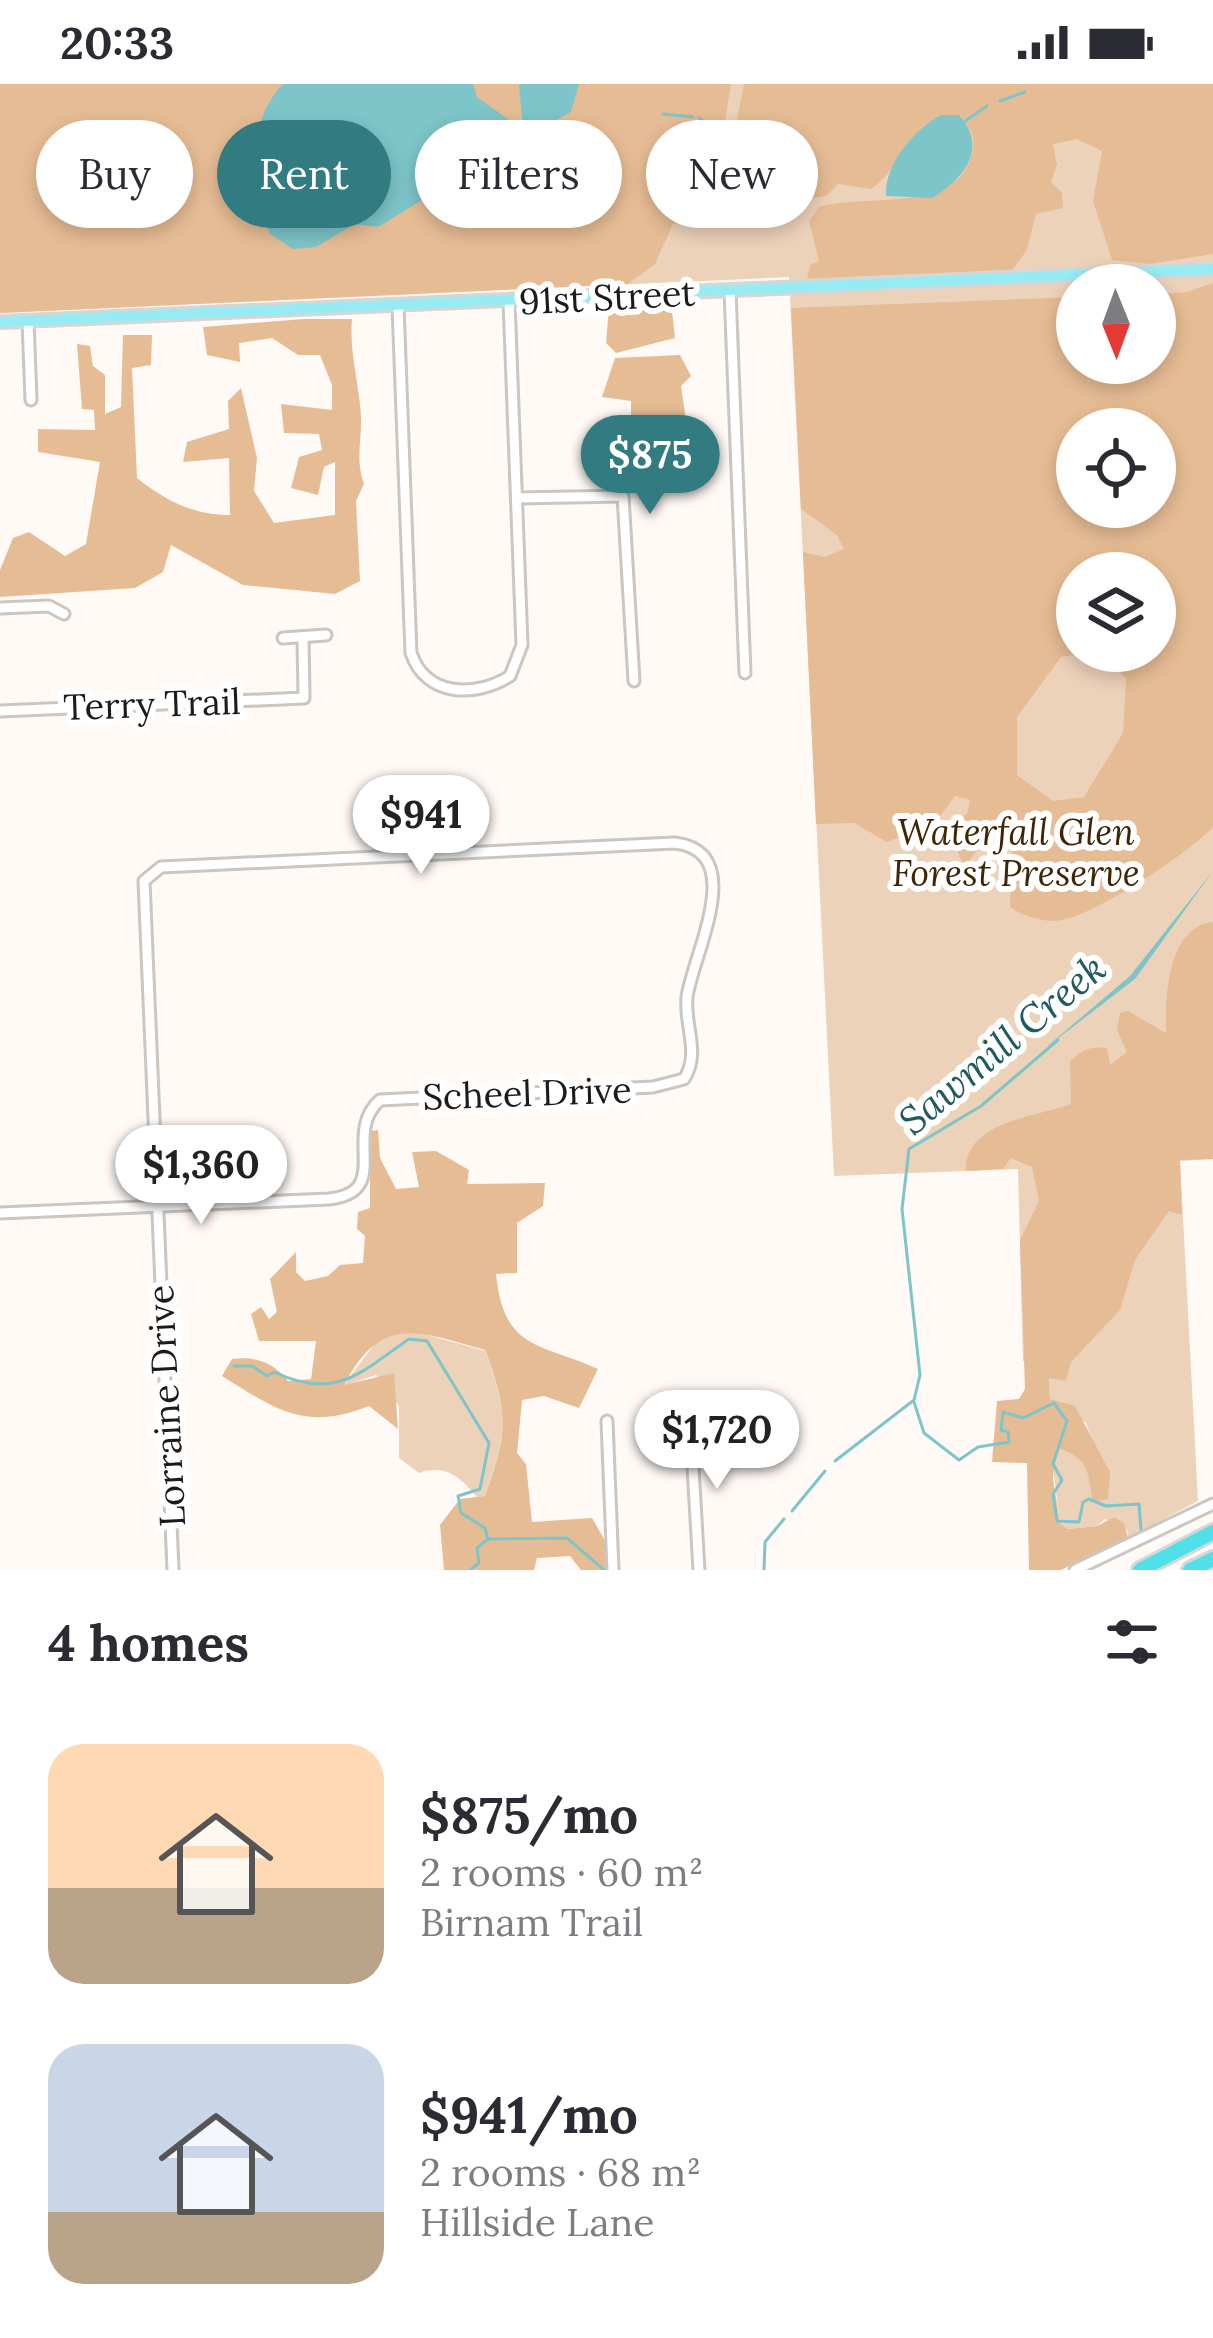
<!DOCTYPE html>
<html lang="en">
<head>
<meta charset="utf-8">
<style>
	body { margin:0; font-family:Lora,serif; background:#f7f7f7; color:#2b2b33; height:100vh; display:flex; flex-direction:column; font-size:45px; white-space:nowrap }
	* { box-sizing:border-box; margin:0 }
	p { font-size:39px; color:#7c7c81 }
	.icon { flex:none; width:66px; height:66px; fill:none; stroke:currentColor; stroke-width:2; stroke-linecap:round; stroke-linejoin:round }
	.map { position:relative; height:1486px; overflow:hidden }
	.sheet { display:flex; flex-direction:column; background:#fff; flex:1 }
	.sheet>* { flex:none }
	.guide { position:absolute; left:36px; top:36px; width:1143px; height:108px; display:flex; gap:24px }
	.needle { width:78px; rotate:179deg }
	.buttons { position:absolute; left:1056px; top:180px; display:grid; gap:24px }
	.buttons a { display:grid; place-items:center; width:120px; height:120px; border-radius:50%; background:#fff; box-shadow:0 6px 18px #0003; font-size:60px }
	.price { position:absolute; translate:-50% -102px; padding:0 27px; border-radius:42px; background:#fff; color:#222; font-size:39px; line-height:78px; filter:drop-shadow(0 3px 6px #0008) }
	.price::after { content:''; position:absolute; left:50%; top:72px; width:36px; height:27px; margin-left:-18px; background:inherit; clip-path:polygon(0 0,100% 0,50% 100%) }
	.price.selected { background:#327b80; color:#fff }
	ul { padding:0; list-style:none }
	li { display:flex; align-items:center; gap:36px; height:300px; padding:0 48px }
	li span { display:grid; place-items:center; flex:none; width:336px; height:240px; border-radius:36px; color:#555 }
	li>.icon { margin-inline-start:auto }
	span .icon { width:144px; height:144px; fill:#fffc; stroke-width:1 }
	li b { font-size:51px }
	h2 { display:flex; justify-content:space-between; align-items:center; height:144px; padding:0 48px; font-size:51px }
	.tag { padding:0 42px; border-radius:54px; background:#fff; box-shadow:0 6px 18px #0003; font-size:42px; line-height:108px }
	.tag.selected { background:#327b80; color:#fff }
	.status { display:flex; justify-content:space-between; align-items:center; height:84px; padding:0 60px; background:#fff; direction:ltr }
	.status svg { height:33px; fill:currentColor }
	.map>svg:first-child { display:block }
</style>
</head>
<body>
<div class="status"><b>20:33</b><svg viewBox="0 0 49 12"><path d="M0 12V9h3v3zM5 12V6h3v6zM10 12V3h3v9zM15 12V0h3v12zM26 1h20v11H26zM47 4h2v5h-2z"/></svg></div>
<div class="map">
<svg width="1213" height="1486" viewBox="0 0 1213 1486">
	<rect width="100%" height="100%" fill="#fffaf6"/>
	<g fill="#edd2ba" fill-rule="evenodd">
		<path d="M0 0H1213V1075L1180 1077 1198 1417 1128 1454 1127 1446 1105 1435 1097 1442 1067 1445 1060 1439 1052 1376 1056 1362C1082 1373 1093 1379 1091 1409L1101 1380 1086 1339 1050 1315 1049 1293 1066 1297 1069 1282 1023 1277 1018 1085 834 1092 789 193 0 229ZM1077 201H1155V279H1077ZM1077 345H1155V423H1077ZM1077 489H1155V567H1077Z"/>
		<path d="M406 1245 485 1267C509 1332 508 1346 485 1412L477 1413C460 1393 446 1380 419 1389L399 1374V1322L376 1291 343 1302 376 1258Z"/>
	</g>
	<g fill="#e6bc94" fill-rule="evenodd">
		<path d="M0 0H730L731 1 716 91 702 93 699 134 673 140 655 180 628 200 0 229Z"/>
		<path d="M744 0H1213V170L1150 180 1112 176 1093 117 1102 67 1077 55 1053 60 1057 81 1051 98 1062 109 1063 124 1036 130 1027 166 1012 186 807 195 810 181 819 177 809 137 819 123C865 109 954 130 971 73 977 55 971 44 959 31 910 30 906 81 871 105L838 100 826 112 812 114 802 106 785 117 748 124C720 89 737 39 744 0Z"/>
		<path d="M1213 199V743C1189 769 1088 837 1054 837 1039 837 1021 831 1010 823L1013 745 984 757 969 777 962 778 949 747 968 728 970 716 955 712 934 740 887 758 854 739 816 740 803 468 824 473 844 465 837 451 801 425 791 224 1077 213V279H1155V210L1187 208ZM1077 345H1155V423H1077ZM1077 489H1155V567H1077ZM1098 568 1126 594 1123 649 1084 713 1053 717 1017 691V633L1061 573Z"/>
		<path d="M671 218 675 254 616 269 606 259 609 223Z"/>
		<path d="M304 235H352C349 267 359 299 361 332 362 358 355 374 364 400L356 417 360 497 335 510 243 501 171 461 163 488 135 504 0 513V486L13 454 29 448 65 472 86 460 100 378 38 368V345L95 346 94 326 82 325 77 260 90 262 93 282 105 291V330L121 323 123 251H152L151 281 132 284 137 394C166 417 193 431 230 431L229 374 183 378 187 358 229 345 228 317 241 304 257 374 254 407 274 439 335 431V378L324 383 318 411 291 404 299 373 322 366 319 350 284 349 281 320 332 326V301L320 271H298L272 254 239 259 240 278 207 271 203 243Z"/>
		<path d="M680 271 691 292 681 302 686 336 671 354 683 405H677L673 386 655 361 646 369 642 385 633 384 617 396 625 364H602L593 354 631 341V317L602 313 615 274Z"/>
		<path d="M1213 838V1075L1180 1076 1182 1131 1169 1127 1135 1176 1120 1226 1071 1278 1066 1297 1049 1294 1050 1315 1075 1322 1110 1388 1108 1415 1093 1418C1087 1386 1090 1375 1056 1363L1053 1395 1060 1439 1067 1445 1097 1442 1114 1433 1124 1439 1128 1454 1061 1486H1029L1027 1379 992 1378 997 1317 1019 1315 1025 1305 1020 1156 1039 1117 1032 1083 1011 1074 1003 1085 966 1087C964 1038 1035 1033 1071 1020L1070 977C1081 967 1091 961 1107 964L1110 981 1127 968 1117 946 1120 929 1128 927 1166 949C1165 914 1167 843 1213 838Z"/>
		<path d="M378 1046 380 1074 396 1105 419 1103 412 1068 436 1067 469 1086 467 1100 545 1099 543 1122 517 1139V1189L496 1190C504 1266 537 1258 598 1285L579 1324 544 1312 522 1316 517 1369 526 1380 532 1438 592 1434 607 1460 608 1486H581L570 1472 537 1474 534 1486H444L440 1441 460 1415 485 1412C508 1348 509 1330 485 1266 420 1248 382 1228 344 1301L394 1289 398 1345 369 1322C304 1348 275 1325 222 1292L232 1275C256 1272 274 1279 288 1297L311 1295 316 1257H259L251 1230 261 1223 269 1235 277 1228 270 1195 296 1168V1188L305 1197 328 1192 340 1181 363 1179 365 1152 357 1145 358 1128 370 1124V1047Z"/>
	</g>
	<g fill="#7dc5c9">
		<path d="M283 0H473L477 13 512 38 511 71 496 94 440 105 378 143 355 140 316 163 293 165 270 150C251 100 245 40 283 0Z"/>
		<path d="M519 0H579L571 28 541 44 522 35Z"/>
		<path d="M941 31H959C989 64 964 95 932 114L886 112C884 80 915 45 941 31Z"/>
		<path d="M1213 787 1135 895 1044 965 1130 892Z"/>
	</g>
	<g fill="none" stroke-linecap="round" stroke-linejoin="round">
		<g stroke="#7dc5c9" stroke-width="3">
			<path d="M1000 17 1025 8"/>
			<path d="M663 30 693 33"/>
			<path d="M699 34 723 51"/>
			<path d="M965 37 987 22"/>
			<path d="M234 1282H252L267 1292 274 1288C336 1317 360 1289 409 1255L427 1257 489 1359 480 1405 458 1412 461 1429 485 1444 488 1455"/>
			<path d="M914 1318 924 1349 959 1376 978 1363 1009 1358 1008 1348 1001 1346 1003 1328 1023 1334 1054 1319 1067 1337 1053 1380 1062 1396 1053 1410 1057 1437 1079 1438 1083 1418 1089 1415 1106 1422 1139 1420 1141 1446"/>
			<path d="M835 1377 914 1316 920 1291 902 1125 909 1065 981 1022 1058 956"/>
			<path d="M792 1427 825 1387"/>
			<path d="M470 1486 479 1479 477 1464 488 1455 567 1454 604 1486"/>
			<path d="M764 1486 765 1458 784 1435"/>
		</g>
		<g stroke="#cbc6c1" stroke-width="15">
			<g id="minor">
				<path d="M730 207 745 589"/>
				<path d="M398 222 411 569C426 613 475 614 510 592L522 561 509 217"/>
				<path d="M28 237 31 316"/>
				<path d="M517 414 623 412 634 597"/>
				<path d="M0 524 49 522 64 530"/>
				<path d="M283 554 326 551"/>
				<path d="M0 627 304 614 303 553"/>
				<path d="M0 1129 329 1115C394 1108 341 1050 380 1016L653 1003 684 995C701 969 684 942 687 913 693 870 749 768 675 759L161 783 144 797 173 1486"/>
				<path d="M690 1332 699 1486"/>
				<path d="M607 1337 613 1486"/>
				<path d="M1075 1486 1213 1420"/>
			</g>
		</g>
		<g stroke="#d6d6d6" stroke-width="16">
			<path id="major" d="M0 238 1213 185"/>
		</g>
		<g stroke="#d6d6d6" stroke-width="20">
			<g id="highway">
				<path d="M1140 1486 1213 1448"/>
				<path d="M1190 1486 1213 1475"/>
			</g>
		</g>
		<use href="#minor" stroke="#fff" stroke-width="9"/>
		<use href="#major" stroke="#96ecf2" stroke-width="10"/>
		<use href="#highway" stroke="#50e0e9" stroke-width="14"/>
	</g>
	<g text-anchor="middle" stroke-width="12" stroke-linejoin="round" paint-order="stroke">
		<g font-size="36" fill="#1d1b19" stroke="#fff">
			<text transform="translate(607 213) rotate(-3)" y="13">91st Street</text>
			<text transform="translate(152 620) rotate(-2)" y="13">Terry Trail</text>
			<text transform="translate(527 1009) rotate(-2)" y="13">Scheel Drive</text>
			<text transform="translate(166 1322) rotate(-93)" y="13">Lorraine Drive</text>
		</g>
		<g font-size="36" font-style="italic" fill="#402504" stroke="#fff">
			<text x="1016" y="761">Waterfall Glen<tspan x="1016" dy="41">Forest Preserve</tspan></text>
		</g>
		<g font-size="39" font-style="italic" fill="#1f5b5f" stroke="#fff">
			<text transform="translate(1002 960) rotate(-40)" y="14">Sawmill Creek</text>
		</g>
	</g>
</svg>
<div class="buttons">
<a><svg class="needle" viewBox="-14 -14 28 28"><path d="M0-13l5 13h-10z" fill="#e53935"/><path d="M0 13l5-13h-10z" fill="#7c7c81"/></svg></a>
<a><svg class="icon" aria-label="locate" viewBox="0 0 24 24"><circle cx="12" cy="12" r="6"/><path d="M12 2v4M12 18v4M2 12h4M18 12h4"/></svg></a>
<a><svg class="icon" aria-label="layers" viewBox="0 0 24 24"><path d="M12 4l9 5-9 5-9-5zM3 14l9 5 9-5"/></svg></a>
</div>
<b class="price selected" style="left:650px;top:433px">$875</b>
<b class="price" style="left:421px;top:793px">$941</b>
<b class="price" style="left:201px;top:1143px">$1,360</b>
<b class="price" style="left:717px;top:1408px">$1,720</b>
<div class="guide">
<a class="tag">Buy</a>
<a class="tag selected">Rent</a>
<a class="tag">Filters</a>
<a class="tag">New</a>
</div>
</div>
<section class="sheet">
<h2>4 homes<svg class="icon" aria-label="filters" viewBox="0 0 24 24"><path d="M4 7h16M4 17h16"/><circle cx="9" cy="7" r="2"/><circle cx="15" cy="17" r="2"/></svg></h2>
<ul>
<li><span style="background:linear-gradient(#ffd9b3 60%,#b9a48a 0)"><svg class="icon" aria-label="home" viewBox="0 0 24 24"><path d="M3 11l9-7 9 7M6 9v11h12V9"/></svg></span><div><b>$875/mo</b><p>2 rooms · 60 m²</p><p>Birnam Trail</p></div></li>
<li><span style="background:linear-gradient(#c9d6e8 70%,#b9a48a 0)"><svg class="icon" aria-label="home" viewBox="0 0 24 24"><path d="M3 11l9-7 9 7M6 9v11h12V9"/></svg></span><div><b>$941/mo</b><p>2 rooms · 68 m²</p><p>Hillside Lane</p></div></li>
</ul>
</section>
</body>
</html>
